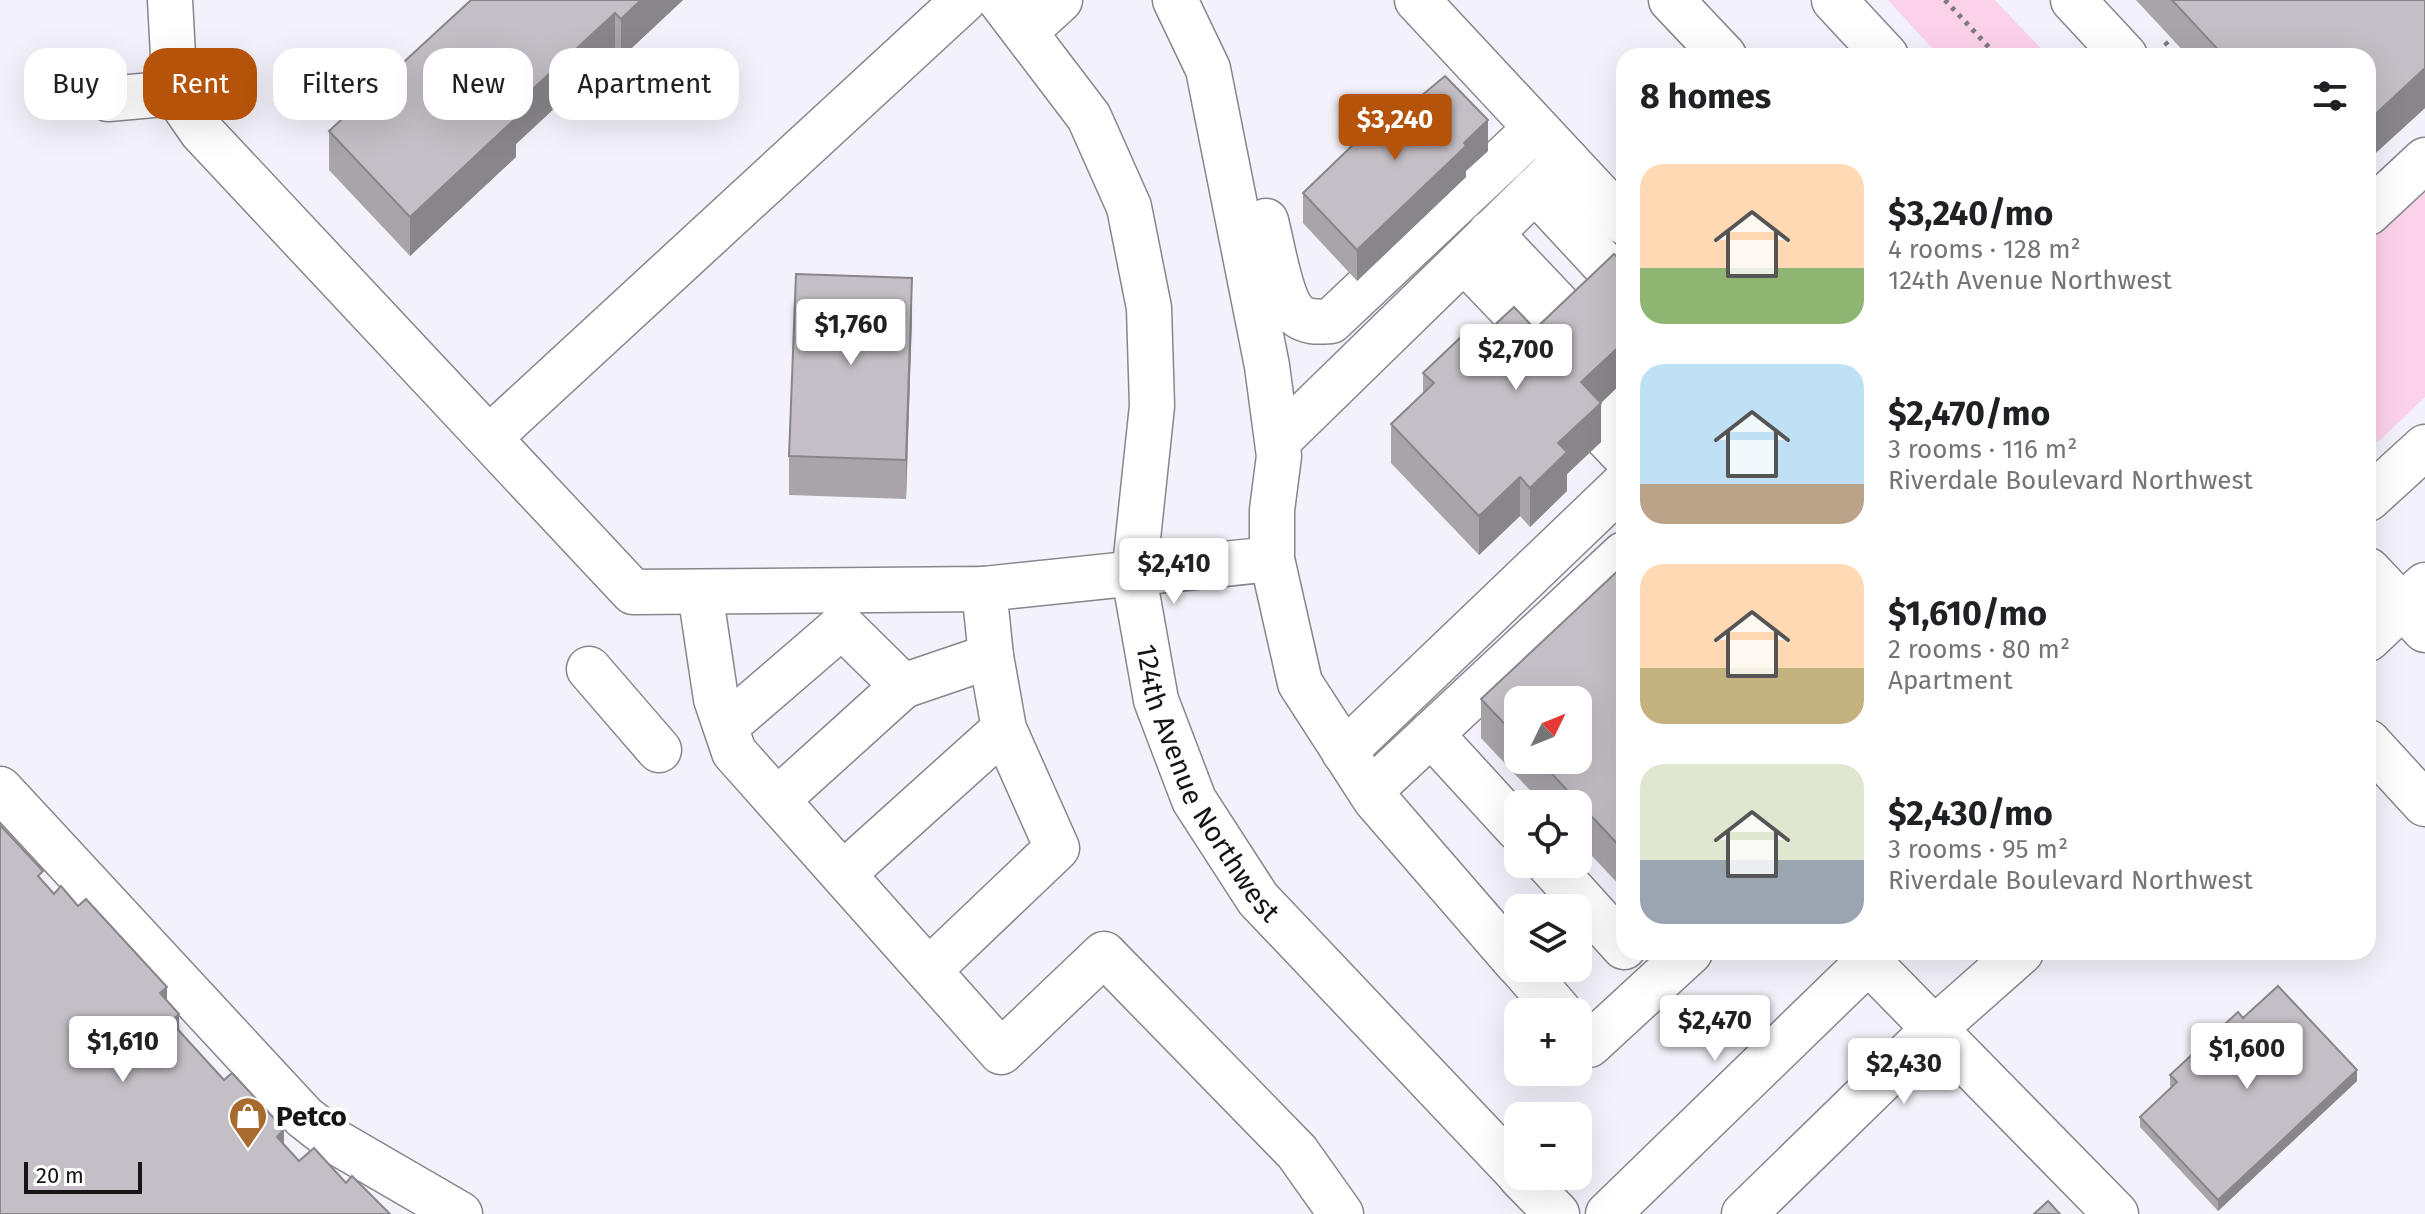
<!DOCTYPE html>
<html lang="en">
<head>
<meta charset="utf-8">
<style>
	body { margin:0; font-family:"Fira Sans",sans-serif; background:#f6f6f6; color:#202124; height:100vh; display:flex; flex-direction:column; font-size:30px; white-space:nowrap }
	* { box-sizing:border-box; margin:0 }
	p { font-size:26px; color:#757577 }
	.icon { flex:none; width:44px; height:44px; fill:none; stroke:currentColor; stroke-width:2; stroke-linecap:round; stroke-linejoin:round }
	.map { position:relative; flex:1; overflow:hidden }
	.sheet { position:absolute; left:1616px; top:48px; width:760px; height:912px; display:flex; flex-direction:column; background:#fff; border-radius:24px; box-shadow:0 8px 32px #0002 }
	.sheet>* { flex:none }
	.hud { position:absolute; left:24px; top:48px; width:760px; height:72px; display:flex; gap:16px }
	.needle { width:52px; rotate:47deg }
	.controls { position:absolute; left:1504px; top:686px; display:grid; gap:16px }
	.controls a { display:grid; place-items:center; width:88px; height:88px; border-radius:16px; background:#fff; box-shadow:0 8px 32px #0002; font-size:40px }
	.scale { position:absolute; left:24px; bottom:20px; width:118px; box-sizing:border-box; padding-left:8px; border:4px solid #151517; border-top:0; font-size:22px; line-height:28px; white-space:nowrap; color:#151517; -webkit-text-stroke:6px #fff; paint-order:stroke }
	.price { position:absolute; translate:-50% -68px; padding:0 18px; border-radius:8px; background:#fff; color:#222; font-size:26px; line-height:52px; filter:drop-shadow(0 2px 4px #0008) }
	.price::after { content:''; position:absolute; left:50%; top:48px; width:24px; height:18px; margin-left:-12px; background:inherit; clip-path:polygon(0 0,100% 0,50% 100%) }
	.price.selected { background:#b45309; color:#fff }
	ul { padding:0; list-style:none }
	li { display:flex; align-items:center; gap:24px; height:200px; padding:0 24px }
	li span { display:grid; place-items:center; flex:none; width:224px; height:160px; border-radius:24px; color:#555 }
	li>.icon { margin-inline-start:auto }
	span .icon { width:96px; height:96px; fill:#fffc; stroke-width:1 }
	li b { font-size:34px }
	h2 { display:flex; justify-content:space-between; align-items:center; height:96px; padding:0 24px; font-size:34px }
	.pill { padding:0 28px; border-radius:24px; background:#fff; box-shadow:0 8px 32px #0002; font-size:28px; line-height:72px }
	.pill.selected { background:#b45309; color:#fff }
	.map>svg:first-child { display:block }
</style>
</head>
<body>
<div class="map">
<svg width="2425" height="1214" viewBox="0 0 2425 1214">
	<rect width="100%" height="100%" fill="#f3f2fa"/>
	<g fill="#fcd2e8">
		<path d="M1888 0H1995L2048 56H1939Z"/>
		<path d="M2425 175V397L2379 441 2368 446V235Z"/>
	</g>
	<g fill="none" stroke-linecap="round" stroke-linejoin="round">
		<g stroke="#87868d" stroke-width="47">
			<g id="minor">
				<path d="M170 0 175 93 202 132 633 592 984 589 1272 559"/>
				<path id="s1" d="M1000 0 1089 117 1129 207 1149 308 1152 406 1134 576 1156 700 1194 800 1258 899 1518 1173"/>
				<path d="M1175 0 1208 69 1267 366 1279 456 1272 510V559L1300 683 1375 799 1518 964"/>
				<path d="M1417 0 1624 222"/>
				<path d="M2073 0 2125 56"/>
				<path d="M1026 31 1060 0"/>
				<path d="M108 99 175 93"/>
				<path d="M1535 190 1624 286"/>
				<path d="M2368 213 2425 160"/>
				<path d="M1266 221C1272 243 1280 298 1295 313 1305 323 1318 322 1331 321L1536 128"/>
				<path d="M1490 233 1579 327"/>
				<path d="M1464 260 1552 352"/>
				<path d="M1614 390 1624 401"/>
				<path d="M1587 416 1624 455"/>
				<path d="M490 437 964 0"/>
				<path d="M1278 441 1566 160"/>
				<path d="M2368 499 2425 447"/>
				<path d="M700 592 716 699 734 752 1001 1052 1104 954 1297 1152 1341 1214"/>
				<path d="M2368 639 2425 585"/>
				<path d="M589 669 659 750"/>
				<path d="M726 726 842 626 903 686 991 656"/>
				<path d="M1431 734 1518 829"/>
				<path d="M1344 752 1624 484"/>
				<path d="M0 789 304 1117 336 1142 460 1214"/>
				<path d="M1370 791 1624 554"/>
				<path d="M777 800 903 686"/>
				<path d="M1549 864 1624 947"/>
				<path d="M843 874 1004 729"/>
				<path d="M1859 952 2116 1214"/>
				<path d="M1522 968 1560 1012"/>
				<path d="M929 970 1057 848 1004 729 991 656 984 589"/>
				<path d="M1578 1033 1589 1045 1690 952"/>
				<path d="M1520 1176 1557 1214"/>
				<path d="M1608 1214 1878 952"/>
				<path d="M1744 1214 1935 1028 2021 952"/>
			</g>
		</g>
		<g stroke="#87868d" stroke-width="47">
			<g id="major">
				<path d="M1671 0 1724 56"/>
				<path d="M1834 0 1886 56"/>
				<path d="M2368 570 2425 630"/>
				<path d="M2368 742 2425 804"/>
			</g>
		</g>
		<g stroke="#7b7b7f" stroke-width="5" stroke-dasharray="4 6" stroke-linecap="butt">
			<path d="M1945 0 1997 56"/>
			<path d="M2165 42 2178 56"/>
		</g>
		<use href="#minor" stroke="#fff" stroke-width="44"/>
		<use href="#major" stroke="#fff" stroke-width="44"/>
	</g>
	<g fill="#a9a4aa" fill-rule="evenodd">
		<path d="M471 0H683L621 58 615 52 516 144V157L410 256 329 170V131Z"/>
		<path d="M2136 0H2425V108L2368 160V56H2188Z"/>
		<path d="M1488 151 1466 171V177L1357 281 1303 223V193Z"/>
		<path d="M912 317 906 499 789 495V456Z"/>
		<path d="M1470 348 1601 403V442L1567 474V491L1530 527 1520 516 1479 555 1391 463V424L1423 393V373Z"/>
		<path d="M1624 565V890L1578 841V804H1543L1481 738V699ZM1518 700 1578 760H1518Z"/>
		<path d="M2243 1018 2357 1081 2218 1211 2140 1127V1117L2172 1087 2170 1086V1075Z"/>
	</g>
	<g fill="#89868b">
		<path d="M641 0H683L621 58V19Z"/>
		<path d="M615 13V52L516 144V157L410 256V217L509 111Z"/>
		<path d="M2425 68V108L2368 160V121Z"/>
		<path d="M1488 120V151L1466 171V177L1357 281V250L1464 143Z"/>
		<path d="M912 278V317L906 499V460Z"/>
		<path d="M1624 342V381L1601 403V442L1567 474V491L1530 527V488L1558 443 1581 382Z"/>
		<path d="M1520 477V516L1479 555V516Z"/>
		<path d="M167 987V1026L160 993Z"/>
		<path d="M179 1014V1053L171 1022Z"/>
		<path d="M2357 1070V1081L2218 1211V1200Z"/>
		<path d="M284 1129V1169L277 1137Z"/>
	</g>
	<g fill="#c4bfc6" stroke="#89868b" stroke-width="2">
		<path d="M471 0H641L621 19 615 13 509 111 516 118 410 217 329 131Z"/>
		<path d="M2172 0H2425V68L2368 121V56H2224Z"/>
		<path d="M1445 76 1488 120 1464 143 1466 146 1357 250 1303 193 1383 116H1397Z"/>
		<path d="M1614 254 1624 265V342L1581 382 1601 403 1558 443 1567 452 1530 488 1520 477 1479 516 1391 424 1434 383 1423 373 1460 338 1470 348 1514 307 1535 329Z"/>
		<path d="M796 274 912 278 906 460 789 456Z"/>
		<path d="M1624 565V851L1539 760H1578V700H1518V738L1481 699Z"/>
		<path d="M0 825 43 871 38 876 54 894 61 886 78 906 86 899 167 987 160 993 179 1014 171 1022 224 1080 232 1073 284 1129 277 1137 299 1161 314 1148 346 1183 352 1176 390 1214H0Z"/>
		<path d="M2278 986 2357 1070 2218 1200 2140 1117 2177 1082 2170 1075 2238 1012 2243 1018Z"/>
		<path d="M2048 1201 2060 1214H2034Z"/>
	</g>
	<defs>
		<g id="shop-pin" transform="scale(2)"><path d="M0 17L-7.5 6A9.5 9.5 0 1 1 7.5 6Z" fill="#a76b2d" stroke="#fff"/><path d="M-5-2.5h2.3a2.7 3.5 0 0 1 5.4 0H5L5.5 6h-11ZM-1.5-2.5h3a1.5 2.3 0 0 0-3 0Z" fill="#fff"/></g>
	</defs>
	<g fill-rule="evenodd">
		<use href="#shop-pin" x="248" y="1116"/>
	</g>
	<g text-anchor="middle" stroke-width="8" stroke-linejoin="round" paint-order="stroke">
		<g font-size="28" fill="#151517" stroke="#fff">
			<text dy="10" stroke="none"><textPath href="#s1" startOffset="840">124th Avenue Northwest</textPath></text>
		</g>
		<g font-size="28" font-weight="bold" fill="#151517" stroke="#fff" text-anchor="start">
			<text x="276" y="1126">Petco</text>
		</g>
	</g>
</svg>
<div class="controls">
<a><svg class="needle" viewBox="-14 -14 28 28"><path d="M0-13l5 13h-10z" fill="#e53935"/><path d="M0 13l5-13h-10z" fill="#757577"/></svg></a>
<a><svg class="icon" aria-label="locate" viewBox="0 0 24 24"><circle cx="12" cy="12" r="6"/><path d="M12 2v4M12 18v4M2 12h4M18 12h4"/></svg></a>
<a><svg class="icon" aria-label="layers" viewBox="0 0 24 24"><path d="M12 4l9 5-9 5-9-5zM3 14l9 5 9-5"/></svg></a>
<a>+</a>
<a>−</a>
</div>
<div class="scale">20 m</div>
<b class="price selected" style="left:1395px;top:162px">$3,240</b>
<b class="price" style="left:851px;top:367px">$1,760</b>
<b class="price" style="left:1516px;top:392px">$2,700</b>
<b class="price" style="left:1174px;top:606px">$2,410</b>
<b class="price" style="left:1715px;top:1063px">$2,470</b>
<b class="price" style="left:123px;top:1084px">$1,610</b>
<b class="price" style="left:2247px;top:1091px">$1,600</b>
<b class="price" style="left:1904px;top:1106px">$2,430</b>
<div class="hud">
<a class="pill">Buy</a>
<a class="pill selected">Rent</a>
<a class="pill">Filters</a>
<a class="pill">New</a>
<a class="pill">Apartment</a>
</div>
<section class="sheet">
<h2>8 homes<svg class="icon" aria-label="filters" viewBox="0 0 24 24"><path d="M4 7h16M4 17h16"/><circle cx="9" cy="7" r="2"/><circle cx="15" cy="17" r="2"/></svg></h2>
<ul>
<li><span style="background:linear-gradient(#ffd9b3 65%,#8fb573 0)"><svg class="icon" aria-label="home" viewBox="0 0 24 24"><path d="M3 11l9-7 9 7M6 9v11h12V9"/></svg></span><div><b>$3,240/mo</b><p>4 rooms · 128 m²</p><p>124th Avenue Northwest</p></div></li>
<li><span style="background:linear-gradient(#bfe0f5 75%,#b9a48a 0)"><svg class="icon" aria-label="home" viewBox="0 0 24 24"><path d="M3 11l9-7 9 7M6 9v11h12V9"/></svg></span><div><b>$2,470/mo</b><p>3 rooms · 116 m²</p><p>Riverdale Boulevard Northwest</p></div></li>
<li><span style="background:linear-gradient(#ffd9b3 65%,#c2b280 0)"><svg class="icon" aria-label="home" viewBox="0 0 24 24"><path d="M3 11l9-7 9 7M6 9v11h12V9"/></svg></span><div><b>$1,610/mo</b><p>2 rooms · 80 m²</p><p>Apartment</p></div></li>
<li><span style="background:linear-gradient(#dfe7d0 60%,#9aa5b1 0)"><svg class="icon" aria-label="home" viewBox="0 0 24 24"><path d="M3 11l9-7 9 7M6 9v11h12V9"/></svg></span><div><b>$2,430/mo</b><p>3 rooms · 95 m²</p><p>Riverdale Boulevard Northwest</p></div></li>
</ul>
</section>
</div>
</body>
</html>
